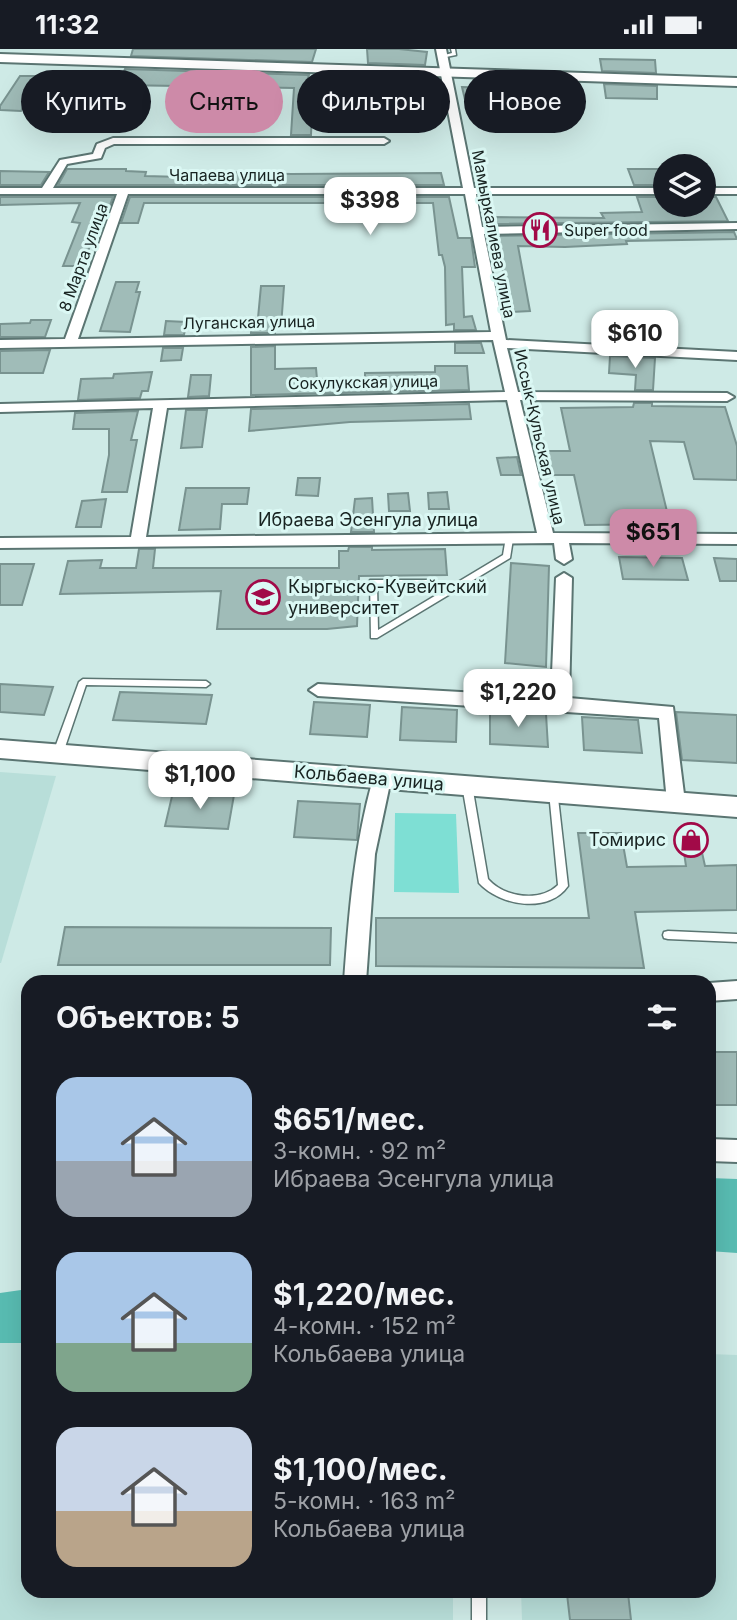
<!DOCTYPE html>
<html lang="ru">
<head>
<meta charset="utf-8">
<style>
	body { margin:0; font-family:Inter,sans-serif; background:#20242c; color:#f1f3f6; height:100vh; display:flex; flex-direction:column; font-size:26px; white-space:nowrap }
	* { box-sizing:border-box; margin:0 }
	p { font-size:23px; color:#9ea1a6 }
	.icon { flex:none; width:38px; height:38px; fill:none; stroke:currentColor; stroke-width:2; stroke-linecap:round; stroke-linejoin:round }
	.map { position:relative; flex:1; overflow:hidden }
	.details { position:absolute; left:21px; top:926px; width:695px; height:623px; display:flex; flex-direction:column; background:#171b24; border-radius:21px; box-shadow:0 7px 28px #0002 }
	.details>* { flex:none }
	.top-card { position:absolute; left:21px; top:21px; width:696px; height:63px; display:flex; gap:14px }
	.buttons { position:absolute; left:653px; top:105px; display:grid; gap:14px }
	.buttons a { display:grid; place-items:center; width:63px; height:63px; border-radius:50%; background:#171b24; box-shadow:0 7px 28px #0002; font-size:35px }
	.price { position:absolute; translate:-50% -60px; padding:0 16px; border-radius:14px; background:#fff; color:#222; font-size:23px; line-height:46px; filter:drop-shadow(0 2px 4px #0008) }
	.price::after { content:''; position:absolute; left:50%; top:42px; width:21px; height:16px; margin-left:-10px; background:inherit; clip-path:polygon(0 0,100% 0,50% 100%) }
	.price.on { background:#cd8aa8; color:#111 }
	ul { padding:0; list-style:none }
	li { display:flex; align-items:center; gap:21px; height:175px; padding:0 35px }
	li span { display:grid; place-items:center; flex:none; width:196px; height:140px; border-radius:21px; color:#555 }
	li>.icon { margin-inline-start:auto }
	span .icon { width:84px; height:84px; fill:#fffc; stroke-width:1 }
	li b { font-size:30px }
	h2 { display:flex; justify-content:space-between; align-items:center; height:84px; padding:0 35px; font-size:30px }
	.chip { padding:0 24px; border-radius:32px; background:#171b24; box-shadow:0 7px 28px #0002; font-size:24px; line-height:63px }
	.chip.on { background:#cd8aa8; color:#111 }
	.status { display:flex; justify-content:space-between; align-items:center; height:49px; padding:0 35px; background:#171b24; direction:ltr }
	.status svg { height:19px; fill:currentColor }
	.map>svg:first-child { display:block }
</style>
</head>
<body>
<div class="status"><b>11:32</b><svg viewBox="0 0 49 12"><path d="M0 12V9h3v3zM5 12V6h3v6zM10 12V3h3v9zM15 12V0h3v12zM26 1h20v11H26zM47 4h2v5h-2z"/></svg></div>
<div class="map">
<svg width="737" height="1571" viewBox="0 0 737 1571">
	<rect width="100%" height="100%" fill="#ceeae6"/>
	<g fill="#b8ded9">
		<path d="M0 723 56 727 1 914H0Z"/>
		<path d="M0 1294H28V1542H453V1571H0Z"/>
		<path d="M709 1305 737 1306V1571H522L521 1542H709Z"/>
	</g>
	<path fill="#7edfd4" d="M395 764 456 765 459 844 394 843Z"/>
	<g fill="#59bdb3">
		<path d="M709 1129 737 1130V1204L709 1202Z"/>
		<path d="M28 1240V1294H0V1244Z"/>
	</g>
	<g fill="#a0bcb8" stroke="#799390" stroke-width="2">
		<path d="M133 0H316L312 13 131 7Z"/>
		<path d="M367 0H399L427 3 425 16 368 14Z"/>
		<path d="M600 10 655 11 656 24 602 22Z"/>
		<path d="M125 20 309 26 306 34H313L311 86H291L294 39 118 36Z"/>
		<path d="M20 27H43L21 62 0 61V57Z"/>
		<path d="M369 28 422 29 420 41H380L369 40Z"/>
		<path d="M604 35 657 37V50L606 49Z"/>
		<path d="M462 38 566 41 567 64 541 63 539 57 466 55Z"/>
		<path d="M67 120H126V122L146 123 145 127 183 128 184 126 214 125V123L291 125 441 124 444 136H58Z"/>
		<path d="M628 120H665V136H634Z"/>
		<path d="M0 122 49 123 41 136H0Z"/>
		<path d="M0 148H113L104 173H101L81 217H63L80 174 72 173 80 154 0 156Z"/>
		<path d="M130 148H449L458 189H471L475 218H462L464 268 472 267 476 281H454V275L446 276 445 218 442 206H439L433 154H144L138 174H121Z"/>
		<path d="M704 148H716L728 172 494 175V168L604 169 601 164 642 163 637 148H665V156H704Z"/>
		<path d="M734 183 737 190 626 192 627 195 565 198 518 197 530 262 512 263 495 187Z"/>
		<path d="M116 233H139L136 243H140L130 283 100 282Z"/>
		<path d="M261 237H284L281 278 275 279V284H251L252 269H258Z"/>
		<path d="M610 266H629L632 276 662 275 668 294 656 293V296L610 294V280H613Z"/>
		<path d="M31 271H51L45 288H0V275L30 274Z"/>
		<path d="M166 272 186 273 184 286H164Z"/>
		<path d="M455 294H481L484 304H455Z"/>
		<path d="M275 297V320L316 319 317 330H365V324L435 323V317H467L469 341 251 346V298Z"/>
		<path d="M163 299H183L181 311 161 312Z"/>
		<path d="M50 301 43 324H0V302Z"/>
		<path d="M610 307 655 309 653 341H635L636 326 609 324Z"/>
		<path d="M152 323 148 342H142L140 349 78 351 81 330 113 329 114 325Z"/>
		<path d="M191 326H211L209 347 188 348Z"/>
		<path d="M634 354H652V357L725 358 737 397V431L694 430 684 393 650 392 670 475 585 476 574 426H541L537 407H540L539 402H570L561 359 633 358Z"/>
		<path d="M469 355 471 370 350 373 249 382 251 360Z"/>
		<path d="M186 361H207L202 398 181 399Z"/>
		<path d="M138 362 131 391H137L127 443H102L109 406V380H73L75 364Z"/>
		<path d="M517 408 521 426H501L497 409Z"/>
		<path d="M298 429H320L318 447 296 446Z"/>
		<path d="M186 439H249L247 455H222L220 480 179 481Z"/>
		<path d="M447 443 449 460H429L428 444Z"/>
		<path d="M408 444 410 462H389L388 445Z"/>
		<path d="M372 449 374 483H351L355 450Z"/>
		<path d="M106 450 101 478H76L82 452Z"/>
		<path d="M349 498H372V501L445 500 447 526 359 527 357 577 327 580H217L221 542 60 545 68 512 102 511 100 519H136L139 500H155L153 519H339V502H348Z"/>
		<path d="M619 508 682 509 688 531 623 530Z"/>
		<path d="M714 509 737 510V532H720Z"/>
		<path d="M511 514 549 517 546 618 505 614Z"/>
		<path d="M0 515H34L22 556H0Z"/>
		<path d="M0 635 53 638 44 666 0 663Z"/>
		<path d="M120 643 212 646 206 675 113 671Z"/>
		<path d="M314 653 370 656 367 688 310 685Z"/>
		<path d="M402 658 457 661 456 693 400 691Z"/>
		<path d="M490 662 546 665 548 698 490 695Z"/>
		<path d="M676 663 737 666V714L682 711Z"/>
		<path d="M582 668 638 671 642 704 584 701Z"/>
		<path d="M173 743 234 746 228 780 165 777Z"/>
		<path d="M298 752 360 755 357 791 294 788Z"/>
		<path d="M578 784H621L627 818 686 817 682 790H699L705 817 737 816V861L635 863 644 919 376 917V869H589Z"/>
		<path d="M65 878 331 879 330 916H58Z"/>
		<path d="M709 1003H737V1056H713L709 1039Z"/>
		<path d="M628 1544 631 1571H570L567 1545Z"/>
	</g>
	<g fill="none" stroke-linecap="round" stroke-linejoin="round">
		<g stroke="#5b7572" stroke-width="3">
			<g id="service">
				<path d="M451 0H455L456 6 441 9V7L452 4Z"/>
				<path d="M506 488H509L513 490 510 509 377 589H371L370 531H427L431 534 427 537 377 536 378 581 503 506Z"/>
				<path d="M83 630 206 632 210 635 206 638 86 636 63 704 58 707 55 706 53 704 79 633Z"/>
				<path d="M467 732 472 736 488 830C504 848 539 854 558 836L549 743 554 739 557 740 568 837C549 865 500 857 479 834L462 736Z"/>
				<path d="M668 882 737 885V893L668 890 664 889 663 886 664 883Z"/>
				<rect x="472" y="1542" width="14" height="29"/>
			</g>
		</g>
		<g stroke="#5b7572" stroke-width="4">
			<g id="minor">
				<path d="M436 0H446L474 139H665V145H476L482 178 737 174V180L484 185 506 291 737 303V311L507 299 518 343 727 344 734 348 727 352 520 351 553 484 737 485V495L569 494 572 510 564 515 556 510 554 494 0 499V489L131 488 153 359 0 363V355L505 343 493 291 0 299V291L65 290 117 145H0V139H42L60 111 93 105 97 95 113 89H384L389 92 384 95H114L105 99 101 109 67 115 53 139H463ZM128 145H465L491 283 78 290ZM507 351 537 484 146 488 167 359Z"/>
				<rect x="704" y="139" width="33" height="6"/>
				<path d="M564 524 572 529 569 649 673 658 685 753 683 758 676 760 669 758 667 753 659 669 318 647 309 641 318 635 551 648 556 529Z"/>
				<path d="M382 723 389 725 391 730 375 805 366 933H344C349 864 354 797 373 730L375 725Z"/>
				<path d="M737 932V950L709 952V934Z"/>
				<path d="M709 1090 737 1091V1113L709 1112Z"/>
			</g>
		</g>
		<g stroke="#5b7572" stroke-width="4">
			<g id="secondary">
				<path d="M0 5 737 29V37L0 13Z"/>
				<path d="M0 691 737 748V768L0 709Z"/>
			</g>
		</g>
		<use href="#service" fill="#fff" fill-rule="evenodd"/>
		<use href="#minor" fill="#fff" fill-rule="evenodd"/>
		<use href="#secondary" fill="#fff" fill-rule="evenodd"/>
	</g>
	<defs>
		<g id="restaurant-ring" transform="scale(1.75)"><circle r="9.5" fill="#dbf8f4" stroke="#a20a48" stroke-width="1.5"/><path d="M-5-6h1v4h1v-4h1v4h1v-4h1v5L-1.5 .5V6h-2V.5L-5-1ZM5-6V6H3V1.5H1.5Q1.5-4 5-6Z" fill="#a20a48"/></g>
		<g id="university-ring" transform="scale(1.75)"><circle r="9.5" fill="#dbf8f4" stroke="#a20a48" stroke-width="1.5"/><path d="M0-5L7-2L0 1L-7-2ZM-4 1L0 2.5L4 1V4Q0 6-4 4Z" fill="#a20a48"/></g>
		<g id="shop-ring" transform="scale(1.75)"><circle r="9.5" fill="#dbf8f4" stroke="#a20a48" stroke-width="1.5"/><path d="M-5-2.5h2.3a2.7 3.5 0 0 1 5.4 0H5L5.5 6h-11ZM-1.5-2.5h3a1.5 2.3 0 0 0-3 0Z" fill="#a20a48"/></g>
	</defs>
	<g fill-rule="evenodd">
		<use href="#restaurant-ring" x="540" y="181"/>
		<use href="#university-ring" x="263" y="548"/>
		<use href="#shop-ring" x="691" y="791"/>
	</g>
	<g text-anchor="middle" stroke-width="6" stroke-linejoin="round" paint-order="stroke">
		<g font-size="16" fill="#182321" stroke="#dbf8f4">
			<text x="227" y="132">Чапаева улица</text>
			<text transform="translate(494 185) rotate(79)" y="6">Мамыркалиева улица</text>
			<text transform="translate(83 208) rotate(-70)" y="6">8 Марта улица</text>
			<text transform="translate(249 273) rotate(-1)" y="6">Луганская улица</text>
			<text transform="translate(363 333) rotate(-1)" y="6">Сокулукская улица</text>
			<text transform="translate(540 388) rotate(77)" y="6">Иссык-Кульская улица</text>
		</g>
		<g font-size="16" fill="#182321" stroke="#dbf8f4" text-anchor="start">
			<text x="564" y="187">Super food</text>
		</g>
		<g font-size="18" fill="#182321" stroke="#dbf8f4">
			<text x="368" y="477">Ибраева Эсенгула улица</text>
			<text transform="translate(369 729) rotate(5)" y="6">Кольбаева улица</text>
		</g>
		<g font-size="18" fill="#182321" stroke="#dbf8f4" text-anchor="start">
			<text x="288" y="544">Кыргыско-Кувейтский<tspan x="288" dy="21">университет</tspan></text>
			<text x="666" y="797" text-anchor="end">Томирис</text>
		</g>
	</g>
</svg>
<div class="buttons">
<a><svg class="icon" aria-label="layers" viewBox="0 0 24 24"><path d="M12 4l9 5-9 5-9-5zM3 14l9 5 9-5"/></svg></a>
</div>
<b class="price" style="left:370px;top:188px">$398</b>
<b class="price" style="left:635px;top:321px">$610</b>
<b class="price on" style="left:653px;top:520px">$651</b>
<b class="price" style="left:518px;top:680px">$1,220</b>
<b class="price" style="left:200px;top:762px">$1,100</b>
<div class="top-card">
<a class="chip">Купить</a>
<a class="chip on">Снять</a>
<a class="chip">Фильтры</a>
<a class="chip">Новое</a>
</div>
<section class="details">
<h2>Объектов: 5<svg class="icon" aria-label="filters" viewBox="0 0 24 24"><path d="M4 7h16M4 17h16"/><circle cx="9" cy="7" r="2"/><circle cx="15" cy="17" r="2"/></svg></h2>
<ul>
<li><span style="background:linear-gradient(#a9c7e8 60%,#9aa5b1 0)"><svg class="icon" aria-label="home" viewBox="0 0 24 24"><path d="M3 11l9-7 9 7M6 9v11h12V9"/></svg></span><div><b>$651/мес.</b><p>3-комн. · 92 m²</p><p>Ибраева Эсенгула улица</p></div></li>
<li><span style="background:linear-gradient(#a9c7e8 65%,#7fa58c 0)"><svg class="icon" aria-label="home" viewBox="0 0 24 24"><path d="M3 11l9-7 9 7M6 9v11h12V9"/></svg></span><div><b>$1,220/мес.</b><p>4-комн. · 152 m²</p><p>Кольбаева улица</p></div></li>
<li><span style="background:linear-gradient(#c9d6e8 60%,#b9a48a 0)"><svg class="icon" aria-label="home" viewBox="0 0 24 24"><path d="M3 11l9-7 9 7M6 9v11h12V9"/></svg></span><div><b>$1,100/мес.</b><p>5-комн. · 163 m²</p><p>Кольбаева улица</p></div></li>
</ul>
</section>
</div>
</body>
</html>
